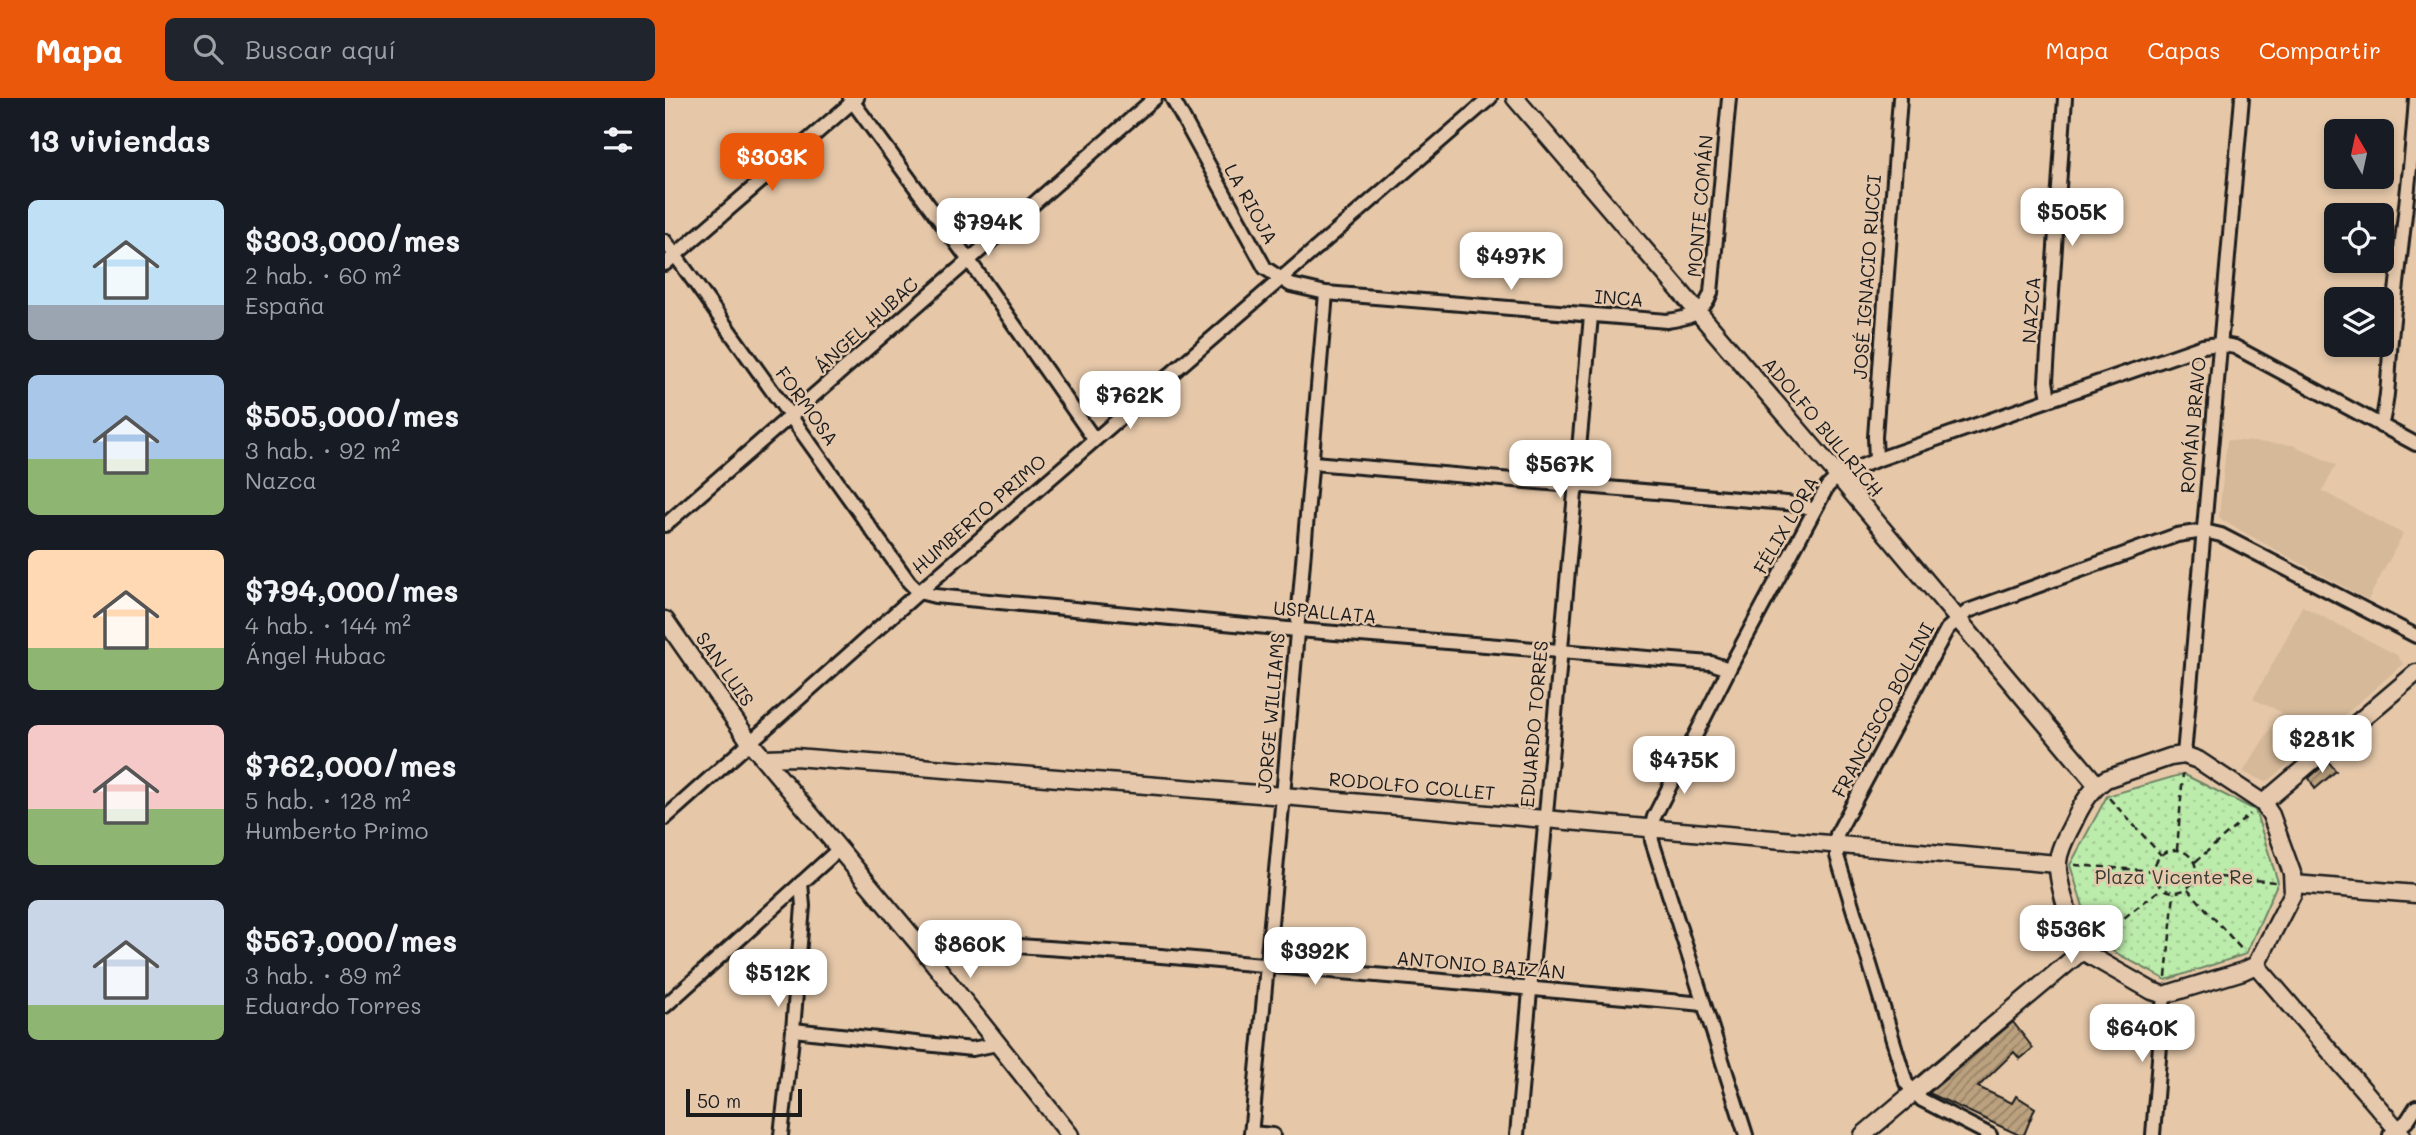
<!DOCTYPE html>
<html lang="es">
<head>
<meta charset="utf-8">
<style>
	body { margin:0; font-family:Mali,sans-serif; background:#20242c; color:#f1f3f6; height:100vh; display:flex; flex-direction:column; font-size:26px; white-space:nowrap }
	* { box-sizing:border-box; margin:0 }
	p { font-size:23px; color:#9ea1a6 }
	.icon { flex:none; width:38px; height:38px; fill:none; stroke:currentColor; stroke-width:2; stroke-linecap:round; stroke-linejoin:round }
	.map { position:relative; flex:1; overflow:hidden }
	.sheet { display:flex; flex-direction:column; background:#171b24; width:665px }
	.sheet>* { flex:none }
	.needle { width:46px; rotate:351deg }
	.buttons { position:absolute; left:1659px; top:21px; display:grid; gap:14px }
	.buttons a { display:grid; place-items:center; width:70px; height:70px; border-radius:10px; background:#171b24; box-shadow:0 4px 10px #0003; font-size:35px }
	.scale { position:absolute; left:21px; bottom:18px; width:116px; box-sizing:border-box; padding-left:7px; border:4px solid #1c1c1c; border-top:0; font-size:19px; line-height:24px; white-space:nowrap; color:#1c1c1c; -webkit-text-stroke:5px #e6c9ad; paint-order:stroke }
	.price { position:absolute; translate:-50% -60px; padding:0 16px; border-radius:14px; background:#fff; color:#222; font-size:23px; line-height:46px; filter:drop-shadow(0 2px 4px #0008) }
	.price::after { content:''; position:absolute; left:50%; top:42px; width:21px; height:16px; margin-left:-10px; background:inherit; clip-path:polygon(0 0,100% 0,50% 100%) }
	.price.on { background:#ea580c; color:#fff }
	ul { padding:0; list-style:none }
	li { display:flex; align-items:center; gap:21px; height:175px; padding:0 28px }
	li span { display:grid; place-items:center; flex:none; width:196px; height:140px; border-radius:10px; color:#555 }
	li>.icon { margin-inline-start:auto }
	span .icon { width:84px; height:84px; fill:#fffc; stroke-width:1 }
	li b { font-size:30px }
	h2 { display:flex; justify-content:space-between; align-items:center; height:84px; padding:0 28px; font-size:30px }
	header { display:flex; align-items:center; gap:42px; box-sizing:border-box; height:98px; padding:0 35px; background:#ea580c; color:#fff }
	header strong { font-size:33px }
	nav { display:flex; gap:38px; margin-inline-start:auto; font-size:24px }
	.search { width:490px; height:63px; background:#20242c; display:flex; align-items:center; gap:18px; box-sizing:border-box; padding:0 24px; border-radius:10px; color:#9ea1a6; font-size:26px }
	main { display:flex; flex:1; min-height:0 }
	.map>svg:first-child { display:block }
</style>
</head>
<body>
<header>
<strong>Mapa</strong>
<div class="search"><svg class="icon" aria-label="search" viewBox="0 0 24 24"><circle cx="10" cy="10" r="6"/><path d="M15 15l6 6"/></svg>Buscar aquí</div>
<nav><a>Mapa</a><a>Capas</a><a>Compartir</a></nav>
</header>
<main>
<section class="sheet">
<h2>13 viviendas<svg class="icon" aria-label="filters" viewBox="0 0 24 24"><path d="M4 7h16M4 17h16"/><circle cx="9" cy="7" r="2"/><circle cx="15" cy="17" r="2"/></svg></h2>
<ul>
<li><span style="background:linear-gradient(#bfe0f5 75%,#9aa5b1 0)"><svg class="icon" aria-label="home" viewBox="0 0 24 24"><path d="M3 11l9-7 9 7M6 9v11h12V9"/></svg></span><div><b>$303,000/mes</b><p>2 hab. · 60 m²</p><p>España</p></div></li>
<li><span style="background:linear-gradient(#a9c7e8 60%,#8fb573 0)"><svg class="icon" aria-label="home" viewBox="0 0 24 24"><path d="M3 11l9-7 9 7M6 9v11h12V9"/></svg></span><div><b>$505,000/mes</b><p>3 hab. · 92 m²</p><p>Nazca</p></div></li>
<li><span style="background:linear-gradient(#ffd9b3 70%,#8fb573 0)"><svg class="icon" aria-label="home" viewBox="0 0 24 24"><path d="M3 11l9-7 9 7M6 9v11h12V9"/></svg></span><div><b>$794,000/mes</b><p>4 hab. · 144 m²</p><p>Ángel Hubac</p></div></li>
<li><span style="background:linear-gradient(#f6c9c9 60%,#8fb573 0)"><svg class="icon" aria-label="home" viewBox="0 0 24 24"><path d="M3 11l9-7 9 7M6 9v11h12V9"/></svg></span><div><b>$762,000/mes</b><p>5 hab. · 128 m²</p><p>Humberto Primo</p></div></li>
<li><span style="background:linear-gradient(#c9d6e8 75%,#8fb573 0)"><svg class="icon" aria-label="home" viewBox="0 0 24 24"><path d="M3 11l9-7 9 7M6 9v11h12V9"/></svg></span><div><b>$567,000/mes</b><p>3 hab. · 89 m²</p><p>Eduardo Torres</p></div></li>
</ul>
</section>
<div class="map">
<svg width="1751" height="1037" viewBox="0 0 1751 1037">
	<defs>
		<pattern id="park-dots" width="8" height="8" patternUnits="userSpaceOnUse" patternTransform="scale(1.75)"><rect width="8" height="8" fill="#bcecab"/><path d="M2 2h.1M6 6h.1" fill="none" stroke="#a1ca93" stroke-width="1.8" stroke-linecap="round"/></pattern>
		<pattern id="building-hatch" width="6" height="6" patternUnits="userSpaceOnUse" patternTransform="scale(1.75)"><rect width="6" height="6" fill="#bba17e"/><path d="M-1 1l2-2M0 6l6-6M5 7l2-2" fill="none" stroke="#978266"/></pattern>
	</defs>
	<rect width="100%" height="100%" fill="#e6c8a9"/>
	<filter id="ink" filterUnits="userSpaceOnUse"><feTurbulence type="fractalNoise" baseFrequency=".0143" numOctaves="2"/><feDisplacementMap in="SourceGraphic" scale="14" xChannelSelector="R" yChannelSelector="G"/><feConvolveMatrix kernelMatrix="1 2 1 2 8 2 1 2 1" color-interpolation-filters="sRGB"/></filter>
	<g filter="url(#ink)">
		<g fill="#d5b999">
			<path d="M1562 342 1628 347 1671 367 1657 393 1738 436 1703 502 1558 423 1554 418Z"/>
			<path d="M1637 508 1732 557 1738 566 1605 682 1598 683 1578 674 1616 614 1588 601 1618 547Z"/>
		</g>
		<path fill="url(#park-dots)" stroke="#6c8464" stroke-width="2" d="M1518 676 1590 712 1613 784 1581 856 1501 882 1429 843 1405 767 1442 698Z"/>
		<g fill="url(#building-hatch)" stroke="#1c1c1c" stroke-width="2">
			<path d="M1663 663 1671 673 1650 691 1644 680Z"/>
			<path d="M1348 924 1368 950 1355 961 1349 954 1313 989 1347 1005 1351 998 1370 1010 1359 1037H1354L1264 995Z"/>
		</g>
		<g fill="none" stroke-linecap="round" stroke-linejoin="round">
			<g stroke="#1c1c1c" stroke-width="18">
				<g id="minor">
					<path d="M185 0 303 161 429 341"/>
					<path d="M507 0 600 170 626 187 661 195 1002 223C1023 220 1038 217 1046 195L1064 0"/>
					<path d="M0 143 244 484 254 494 270 498 633 532 1046 565 1064 571"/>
					<path d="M0 166 192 0"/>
					<path d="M1384 301 1381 283 1400 0"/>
					<path d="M1716 328C1725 296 1723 264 1727 231 1735 153 1746 79 1751 0"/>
					<path d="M1211 362 1210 339 1235 0"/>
					<path d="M648 365 1133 406 1149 412"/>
					<path d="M0 427 490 0"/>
					<path d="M1519 657 1577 0"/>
					<path d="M0 720 254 494 825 0"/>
					<path d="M256 849 277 843 473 856 1039 906"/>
					<path d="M0 908 173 752"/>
					<path d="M128 932 307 951 332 946"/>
					<path d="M586 1035 608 1037"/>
					<path d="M116 1037 128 932 138 808 136 785"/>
					<path d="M586 1037 618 698 661 195"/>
					<path d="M852 1037 926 218"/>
					<path d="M1081 1037 987 743 986 731 989 719 1064 571 1162 389 1173 378 1211 362 1538 248 1554 246 1570 249 1751 346"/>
					<path d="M1325 1037 1257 1002 1241 985 1172 758V736L1282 531 1303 513 1512 437 1539 433 1556 437 1751 538"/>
					<path d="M1488 1037 1499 897"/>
					<path d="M1725 1037 1742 1023 1751 1009"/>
				</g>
			</g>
			<g stroke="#1c1c1c" stroke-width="21">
				<g id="tertiary">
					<path d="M850 0 1173 378 1432 687"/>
					<path d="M0 522 85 644 256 849 405 1037"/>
					<path d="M1519 657 1533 662 1598 705 1606 717 1627 775 1628 795 1591 867 1578 873 1499 897 1487 893 1417 853C1409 835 1391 783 1393 764 1394 748 1405 733 1411 719 1419 703 1426 692 1441 681L1505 659Z"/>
					<path d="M99 660 130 659 618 698 1392 766"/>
					<path d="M1598 705 1751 575"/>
					<path d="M1629 786 1751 796"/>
					<path d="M1591 867 1737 1037"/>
					<path d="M1198 1037 1417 853"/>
				</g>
			</g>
			<g stroke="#1c1c1c" stroke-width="2.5" stroke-dasharray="7 5" stroke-linecap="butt">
				<path d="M1444 700 1496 757"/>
				<path d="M1512 752 1518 675"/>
				<circle cx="1510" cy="773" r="21"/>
				<path d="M1530 764 1585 716"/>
				<path d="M1410 767 1489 773"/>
				<path d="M1531 777 1611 784"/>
				<path d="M1523 791 1579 854"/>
				<path d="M1431 842 1497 790"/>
				<path d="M1501 879 1509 795"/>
			</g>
			<use href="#minor" stroke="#e6c9ad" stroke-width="12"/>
			<use href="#tertiary" stroke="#e6c9ad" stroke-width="16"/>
		</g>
	</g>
	<g text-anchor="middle" stroke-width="5" stroke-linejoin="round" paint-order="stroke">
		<g font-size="19" fill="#1c1c1c" stroke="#e6c9ad">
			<text transform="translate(586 106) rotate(61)" y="7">LA RIOJA</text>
			<text transform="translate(1035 108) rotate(-85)" y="7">MONTE COMÁN</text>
			<text transform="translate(1202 179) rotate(-86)" y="7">JOSÉ IGNACIO RUCCI</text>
			<text transform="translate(954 200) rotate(4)" y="7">INCA</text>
			<text transform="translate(1366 212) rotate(-86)" y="7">NAZCA</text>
			<text transform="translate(201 227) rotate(-42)" y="7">ÁNGEL HUBAC</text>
			<text transform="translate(142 308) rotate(54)" y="7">FORMOSA</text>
			<text transform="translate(1528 327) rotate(-85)" y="7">ROMÁN BRAVO</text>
			<text transform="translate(1158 329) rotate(50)" y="7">ADOLFO BULLRICH</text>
			<text transform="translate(314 416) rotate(-41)" y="7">HUMBERTO PRIMO</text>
			<text transform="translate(1121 427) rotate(-60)" y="7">FÉLIX LORA</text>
			<text transform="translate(660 514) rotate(5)" y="7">USPALLATA</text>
			<text transform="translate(60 571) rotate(55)" y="7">SAN LUIS</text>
			<text transform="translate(1218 612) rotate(-62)" y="7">FRANCISCO BOLLINI</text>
			<text transform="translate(606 615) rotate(-85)" y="7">JORGE WILLIAMS</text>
			<text transform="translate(869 626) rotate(-85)" y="7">EDUARDO TORRES</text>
			<text transform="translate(747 688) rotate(5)" y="7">RODOLFO COLLET</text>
			<text transform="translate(816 867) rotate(5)" y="7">ANTONIO BAIZÁN</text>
		</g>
		<g font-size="19" fill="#343b31" stroke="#e6c9ad">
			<text x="1509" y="786">Plaza Vicente Re</text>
		</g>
	</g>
</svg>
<div class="buttons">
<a><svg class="needle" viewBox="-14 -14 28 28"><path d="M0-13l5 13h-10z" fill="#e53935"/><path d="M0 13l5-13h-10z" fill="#9ea1a6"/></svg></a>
<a><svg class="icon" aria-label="locate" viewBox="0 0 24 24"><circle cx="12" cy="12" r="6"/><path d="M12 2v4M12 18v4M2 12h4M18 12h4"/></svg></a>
<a><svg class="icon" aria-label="layers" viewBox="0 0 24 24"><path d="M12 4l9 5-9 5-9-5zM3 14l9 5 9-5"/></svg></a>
</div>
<div class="scale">50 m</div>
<b class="price on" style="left:107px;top:95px">$303K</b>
<b class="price" style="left:1407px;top:150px">$505K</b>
<b class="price" style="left:323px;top:160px">$794K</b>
<b class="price" style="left:846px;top:194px">$497K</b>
<b class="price" style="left:465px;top:333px">$762K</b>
<b class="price" style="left:895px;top:402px">$567K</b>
<b class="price" style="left:1657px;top:677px">$281K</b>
<b class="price" style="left:1019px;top:698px">$475K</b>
<b class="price" style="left:1406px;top:867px">$536K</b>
<b class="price" style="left:305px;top:882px">$860K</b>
<b class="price" style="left:650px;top:889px">$392K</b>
<b class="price" style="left:113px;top:911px">$512K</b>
<b class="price" style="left:1477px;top:966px">$640K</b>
</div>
</main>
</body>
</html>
